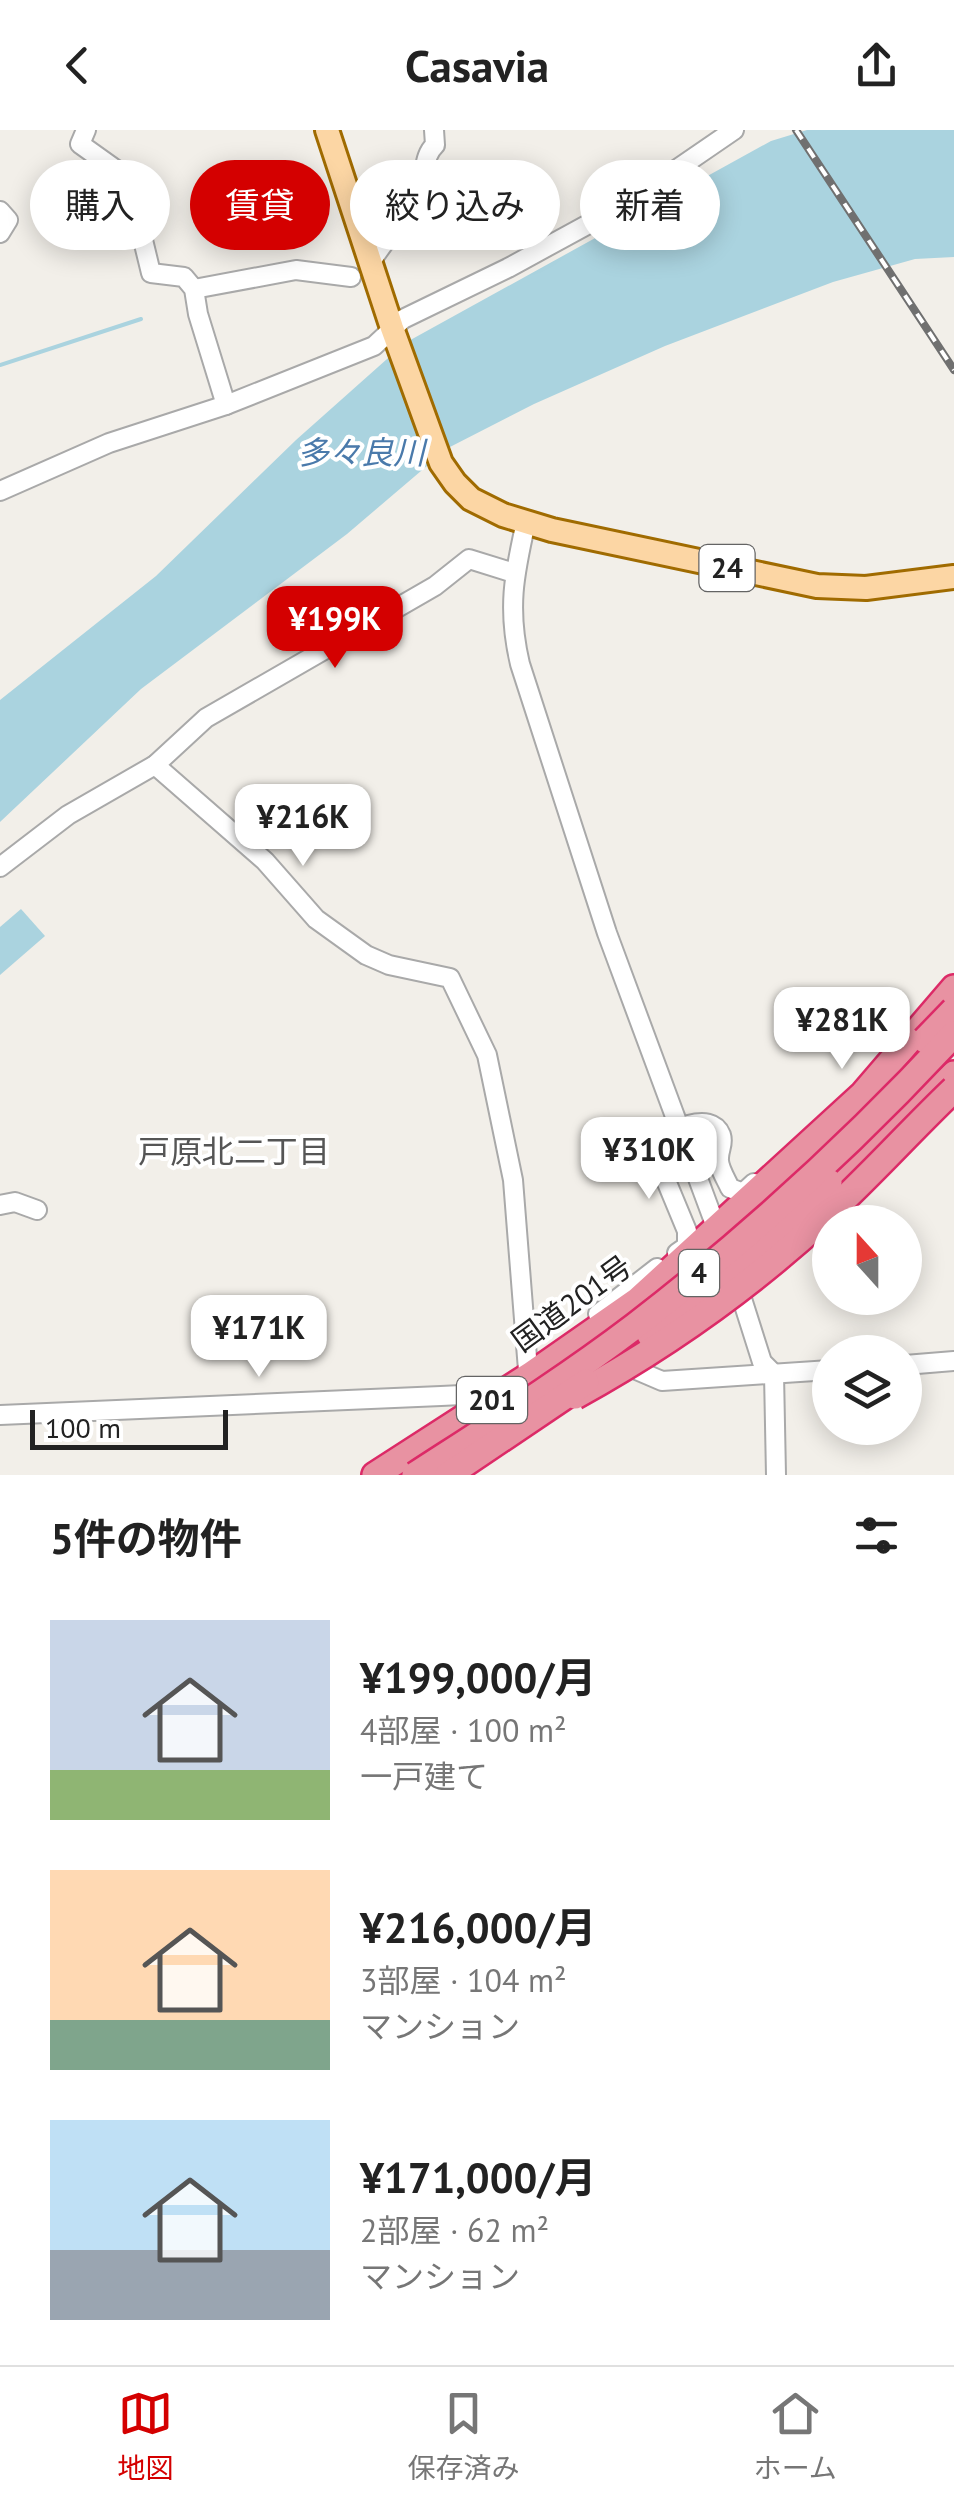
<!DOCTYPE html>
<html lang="ja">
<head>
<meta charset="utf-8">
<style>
	body { margin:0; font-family:"PT Sans","Noto Sans JP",sans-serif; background:#f6f6f6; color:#222; height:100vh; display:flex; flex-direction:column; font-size:38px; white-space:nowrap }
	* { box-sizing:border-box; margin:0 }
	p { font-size:32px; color:#767676 }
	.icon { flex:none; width:55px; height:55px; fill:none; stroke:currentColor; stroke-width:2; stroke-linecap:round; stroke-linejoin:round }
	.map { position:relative; height:1345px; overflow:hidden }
	.side { display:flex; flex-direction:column; background:#fff; flex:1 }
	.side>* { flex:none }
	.guide { position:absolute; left:30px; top:30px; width:895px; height:90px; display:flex; gap:20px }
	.needle { width:65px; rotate:339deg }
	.tools { position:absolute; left:812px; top:1075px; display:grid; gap:20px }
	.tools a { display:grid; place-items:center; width:110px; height:110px; border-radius:50%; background:#fff; box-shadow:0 5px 25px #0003; font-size:50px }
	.scale { position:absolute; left:30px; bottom:25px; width:198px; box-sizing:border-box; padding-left:10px; border:5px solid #222; border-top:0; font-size:28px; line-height:35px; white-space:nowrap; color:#222; -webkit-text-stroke:8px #fff; paint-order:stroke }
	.price { position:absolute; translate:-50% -85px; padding:0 22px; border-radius:20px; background:#fff; color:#222; font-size:32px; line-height:65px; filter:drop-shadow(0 2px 5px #0008) }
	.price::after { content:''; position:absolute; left:50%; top:60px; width:30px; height:22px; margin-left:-15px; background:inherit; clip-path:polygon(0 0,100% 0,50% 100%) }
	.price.current { background:#d40000; color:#fff }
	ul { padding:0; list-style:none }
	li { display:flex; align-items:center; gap:30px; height:250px; padding:0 50px }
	li span { display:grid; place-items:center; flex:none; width:280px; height:200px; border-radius:0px; color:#555 }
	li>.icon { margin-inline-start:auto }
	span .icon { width:120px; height:120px; fill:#fffc; stroke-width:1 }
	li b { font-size:42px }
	h2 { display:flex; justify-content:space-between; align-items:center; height:120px; padding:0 50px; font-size:42px }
	.tag { padding:0 35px; border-radius:45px; background:#fff; box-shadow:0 5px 25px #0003; font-size:35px; line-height:90px }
	.tag.current { background:#d40000; color:#fff }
	header { display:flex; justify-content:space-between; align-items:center; height:130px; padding:0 50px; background:#fff; font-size:45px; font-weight:600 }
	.menu { display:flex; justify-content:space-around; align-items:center; height:140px; border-top:2px solid #e0e0e0; background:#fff; font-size:28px; color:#767676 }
	.menu a { display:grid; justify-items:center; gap:5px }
	.menu .current { color:#d40000 }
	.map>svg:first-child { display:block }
</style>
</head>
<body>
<header><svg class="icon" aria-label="back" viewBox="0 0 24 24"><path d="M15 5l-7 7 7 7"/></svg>Casavia<svg class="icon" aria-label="share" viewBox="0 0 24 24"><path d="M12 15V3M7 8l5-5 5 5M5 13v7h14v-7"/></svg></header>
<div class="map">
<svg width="954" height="1345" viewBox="0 0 954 1345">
	<rect width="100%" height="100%" fill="#f2efe9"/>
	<g fill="#aad3df">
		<path d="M807 0H954V127L915 129 833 152 665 216 534 274 448 318 347 404 141 559 0 692V570L156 446 296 310 405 213 771 11Z"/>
		<path d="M21 779 45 806 0 845V797Z"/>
	</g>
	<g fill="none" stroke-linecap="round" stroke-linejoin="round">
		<path stroke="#aad3df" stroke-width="4" d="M0 235 141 189"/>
		<g stroke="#a9a9a9" stroke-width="22">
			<g id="minor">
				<path d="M86 0 80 14 115 39 135 77 151 143 184 147 194 159 198 184 226 275"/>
				<path d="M0 81 8 90 0 103"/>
				<path d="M372 130C389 105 409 81 421 53 426 40 424 25 435 15L434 0"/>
				<path d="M194 159 296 140 351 147"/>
				<path d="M0 361 109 313 226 275 374 216 403 189 508 138 629 72 734 0"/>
				<path d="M526 392C514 445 507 479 520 534L607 803 719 1105"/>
				<path d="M155 635 265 731 316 789 366 825 389 835 450 848 487 925 513 1050 528 1240"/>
				<path d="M0 737 68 685 155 635 206 588 435 456 469 429 514 443"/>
				<path d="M0 1075 15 1072 37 1080"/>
				<path d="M677 1123 687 1116V1101L665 1048 648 1032 647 1020 651 1012C668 1002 711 979 721 1005 724 1014 719 1019 719 1028 718 1037 726 1049 730 1058L743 1063 754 1053"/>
				<path d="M737 1153 762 1232 774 1244 776 1345"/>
				<path d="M598 1184 657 1138"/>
				<path d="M620 1233 662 1251 830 1240"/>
				<path d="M905 1235 954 1231"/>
				<path d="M0 1285 441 1266 482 1264 497 1258"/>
			</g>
		</g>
		<g stroke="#a06b00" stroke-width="28">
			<path id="major" d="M327 0 392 198 441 333 455 353 471 369 503 385 552 400 817 456 866 458 954 447"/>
		</g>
		<g stroke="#dc2a67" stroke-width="30">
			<g id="highway">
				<path d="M816 1075 954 944"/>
				<path d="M375 1345 532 1244 638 1170 863 964 954 858"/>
			</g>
		</g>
		<use href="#minor" stroke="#fff" stroke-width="18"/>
		<use href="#major" stroke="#fcd6a4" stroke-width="22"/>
		<use href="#highway" stroke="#e892a2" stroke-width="25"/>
		<g stroke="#707070" stroke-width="8">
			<path id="rail" d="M796 0 954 240"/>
		</g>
		<use href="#rail" stroke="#fff" stroke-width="4" stroke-dasharray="11" stroke-linecap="butt"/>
		<g stroke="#dc2a67" stroke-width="30" stroke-linecap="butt">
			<g id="highway-bridge">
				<path d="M925 910 954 880"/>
				<path d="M650 1205 709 1158 829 1052"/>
				<path d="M575 1266C664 1217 749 1157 824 1088 869 1047 910 1001 954 959"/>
				<path d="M415 1345C489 1297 564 1250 635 1196 749 1108 856 1010 954 904"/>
				<path d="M448 1345 586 1252"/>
			</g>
		</g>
		<use href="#highway-bridge" stroke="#e892a2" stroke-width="25"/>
	</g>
	<g text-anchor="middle" stroke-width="8" stroke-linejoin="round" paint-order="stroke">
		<g fill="#fff" stroke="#646464" stroke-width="2.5">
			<rect x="699.5" y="415" width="55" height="46" rx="8"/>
			<rect x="679" y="1120" width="40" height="46" rx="8"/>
			<rect x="457" y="1247" width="70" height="46" rx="8"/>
		</g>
		<g font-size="28" font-weight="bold" fill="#222">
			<text x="727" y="448">24</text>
			<text x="699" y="1153">4</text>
			<text x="492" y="1280">201</text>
		</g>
		<g font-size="30" fill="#222" stroke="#fff">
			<text transform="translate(572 1174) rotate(-36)" y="10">国道201号</text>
		</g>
		<g font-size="32" font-style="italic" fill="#4a7aab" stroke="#fff">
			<text x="361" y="334">多々良川</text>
		</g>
		<g font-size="32" fill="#555" stroke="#fff">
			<text x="234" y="1033">戸原北二丁目</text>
		</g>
	</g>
</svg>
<div class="tools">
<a><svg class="needle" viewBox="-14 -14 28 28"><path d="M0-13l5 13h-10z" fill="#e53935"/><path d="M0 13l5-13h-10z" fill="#767676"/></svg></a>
<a><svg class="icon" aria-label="layers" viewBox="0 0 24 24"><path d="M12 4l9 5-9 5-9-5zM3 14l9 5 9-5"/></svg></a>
</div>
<div class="scale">100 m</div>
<b class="price current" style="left:335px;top:541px">¥199K</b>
<b class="price" style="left:303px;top:739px">¥216K</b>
<b class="price" style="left:842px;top:942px">¥281K</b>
<b class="price" style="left:649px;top:1072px">¥310K</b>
<b class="price" style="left:259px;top:1250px">¥171K</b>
<div class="guide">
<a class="tag">購入</a>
<a class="tag current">賃貸</a>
<a class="tag">絞り込み</a>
<a class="tag">新着</a>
</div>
</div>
<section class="side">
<h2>5件の物件<svg class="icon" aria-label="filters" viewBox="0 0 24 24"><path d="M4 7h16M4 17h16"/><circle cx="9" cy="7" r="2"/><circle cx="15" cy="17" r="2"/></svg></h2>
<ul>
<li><span style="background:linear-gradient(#c9d6e8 75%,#8fb573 0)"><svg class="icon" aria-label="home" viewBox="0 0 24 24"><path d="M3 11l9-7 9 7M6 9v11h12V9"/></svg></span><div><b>¥199,000/月</b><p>4部屋 · 100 m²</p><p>一戸建て</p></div></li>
<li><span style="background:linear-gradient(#ffd9b3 75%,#7fa58c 0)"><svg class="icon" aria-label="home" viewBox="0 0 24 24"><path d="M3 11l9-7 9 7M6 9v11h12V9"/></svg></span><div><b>¥216,000/月</b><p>3部屋 · 104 m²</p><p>マンション</p></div></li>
<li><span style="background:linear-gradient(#bfe0f5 65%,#9aa5b1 0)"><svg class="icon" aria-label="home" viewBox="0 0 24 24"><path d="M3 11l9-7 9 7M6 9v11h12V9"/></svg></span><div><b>¥171,000/月</b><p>2部屋 · 62 m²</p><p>マンション</p></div></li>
</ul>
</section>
<nav class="menu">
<a class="current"><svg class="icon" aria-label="map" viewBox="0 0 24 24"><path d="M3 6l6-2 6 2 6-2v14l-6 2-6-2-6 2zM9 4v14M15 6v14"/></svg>地図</a>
<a><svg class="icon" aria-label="saved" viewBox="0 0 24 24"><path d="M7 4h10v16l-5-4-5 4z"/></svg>保存済み</a>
<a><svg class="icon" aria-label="home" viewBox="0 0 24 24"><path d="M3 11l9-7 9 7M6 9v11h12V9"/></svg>ホーム</a>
</nav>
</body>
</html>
